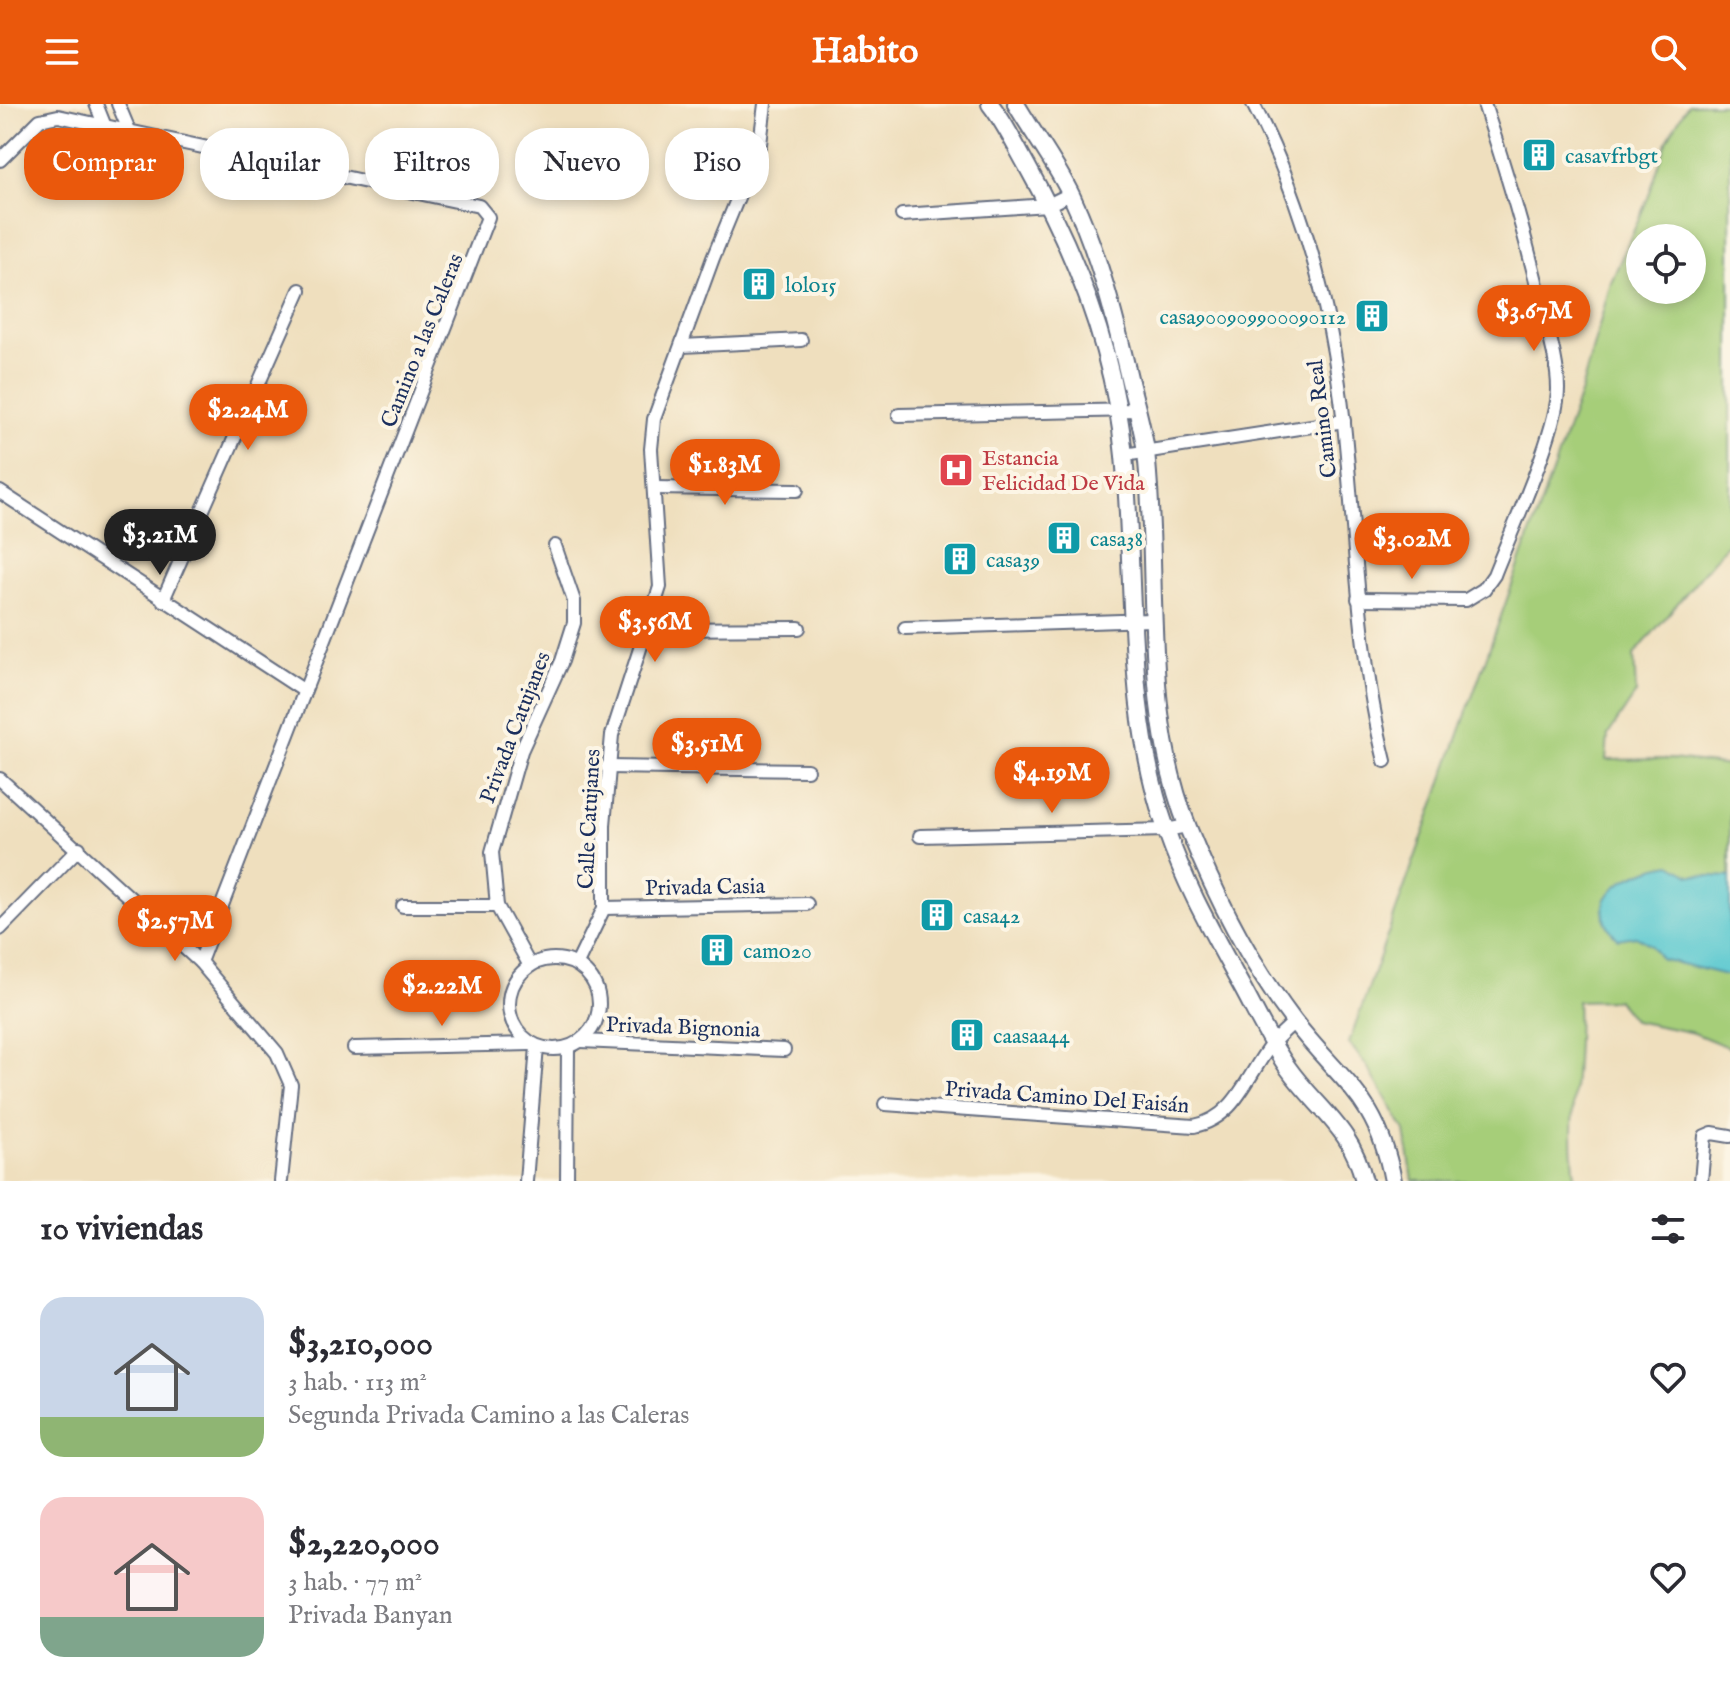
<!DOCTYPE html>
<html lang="es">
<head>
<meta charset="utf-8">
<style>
	body { margin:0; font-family:"IM FELL English",serif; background:#f2f2f3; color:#2b2b33; height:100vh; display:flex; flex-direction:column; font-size:30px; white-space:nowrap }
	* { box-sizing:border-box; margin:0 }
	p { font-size:26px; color:#7c7c81 }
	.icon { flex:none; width:44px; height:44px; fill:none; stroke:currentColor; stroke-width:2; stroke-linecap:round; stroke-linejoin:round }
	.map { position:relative; height:1077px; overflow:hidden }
	.sheet { display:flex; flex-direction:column; background:#fff; flex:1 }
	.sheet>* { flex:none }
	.hud { position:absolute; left:24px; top:24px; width:800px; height:72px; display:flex; gap:16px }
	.buttons { position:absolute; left:1626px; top:120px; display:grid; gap:16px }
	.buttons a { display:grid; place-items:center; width:80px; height:80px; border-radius:50%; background:#fff; box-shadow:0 4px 12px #0003; font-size:40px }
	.price { position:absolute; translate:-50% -68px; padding:0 18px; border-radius:28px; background:#ea580c; color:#fff; font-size:26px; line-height:52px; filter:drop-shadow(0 2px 4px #0008) }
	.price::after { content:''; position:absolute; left:50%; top:48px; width:24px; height:18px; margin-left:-12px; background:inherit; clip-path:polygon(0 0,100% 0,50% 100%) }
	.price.on { background:#222; color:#fff }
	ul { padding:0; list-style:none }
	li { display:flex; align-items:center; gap:24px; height:200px; padding:0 40px }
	li span { display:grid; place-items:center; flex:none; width:224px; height:160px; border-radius:24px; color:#555 }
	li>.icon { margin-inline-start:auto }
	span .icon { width:96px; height:96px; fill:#fffc; stroke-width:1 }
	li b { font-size:34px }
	h2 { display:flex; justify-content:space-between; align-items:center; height:96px; padding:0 40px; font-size:34px }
	.tag { padding:0 28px; border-radius:32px; background:#fff; box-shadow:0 4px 12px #0003; font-size:28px; line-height:72px }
	.tag.on { background:#ea580c; color:#fff }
	header { display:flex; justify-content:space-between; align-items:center; height:104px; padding:0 40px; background:#ea580c; color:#fff; font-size:36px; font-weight:700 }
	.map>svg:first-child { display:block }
</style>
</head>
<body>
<header><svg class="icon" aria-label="menu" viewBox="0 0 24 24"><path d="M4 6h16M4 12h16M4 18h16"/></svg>Habito<svg class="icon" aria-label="search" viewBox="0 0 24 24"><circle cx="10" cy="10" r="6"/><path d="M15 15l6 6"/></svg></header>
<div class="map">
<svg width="1730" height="1077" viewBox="0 0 1730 1077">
	<rect width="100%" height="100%" fill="#fcf5e5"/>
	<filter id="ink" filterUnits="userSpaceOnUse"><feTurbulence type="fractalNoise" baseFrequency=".0125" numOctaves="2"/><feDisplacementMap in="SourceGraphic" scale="16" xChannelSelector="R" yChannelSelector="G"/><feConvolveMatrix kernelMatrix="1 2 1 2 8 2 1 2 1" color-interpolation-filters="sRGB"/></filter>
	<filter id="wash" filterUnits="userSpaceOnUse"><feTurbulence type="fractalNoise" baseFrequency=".006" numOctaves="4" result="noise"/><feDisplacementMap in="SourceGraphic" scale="32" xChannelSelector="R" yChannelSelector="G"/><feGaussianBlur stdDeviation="1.8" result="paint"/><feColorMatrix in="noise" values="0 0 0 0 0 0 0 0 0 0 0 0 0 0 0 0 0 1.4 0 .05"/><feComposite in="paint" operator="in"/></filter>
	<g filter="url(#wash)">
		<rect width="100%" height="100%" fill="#efdfbe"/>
		<path fill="#a6ce79" stroke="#607e6c" stroke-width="2" fill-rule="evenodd" d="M1688 0H1730V437L1634 551 1636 589 1608 631 1606 656 1672 655 1730 662V944L1694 929 1634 917 1617 896 1577 897C1581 956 1565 1019 1576 1077H1413L1405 1027 1367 962 1349 939 1581 287 1611 178 1648 94 1668 35ZM1640 134H1692V186H1640Z"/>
		<path fill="#5cc9d0" stroke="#3c7c97" stroke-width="2" d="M1671 760 1690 771 1730 773V872L1661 855 1651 841 1636 832 1618 835C1576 792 1634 766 1671 760Z"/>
	</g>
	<g filter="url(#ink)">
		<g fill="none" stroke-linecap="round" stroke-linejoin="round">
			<g stroke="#656d80" stroke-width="16">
				<g id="street">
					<path d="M96 0 104 20"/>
					<path d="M118 0 129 26"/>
					<path d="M1253 0C1304 98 1332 209 1344 320 1356 433 1357 546 1385 657"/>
					<path d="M0 56 40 16 58 12 479 102 488 113 200 858"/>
					<path d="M902 111 1048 101 1070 90"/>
					<path d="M682 242 801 236"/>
					<path d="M899 311 1137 306"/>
					<path d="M1124 351 1344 317"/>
					<path d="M654 384 797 386"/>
					<path d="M0 388 303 586"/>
					<path d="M1358 495 1466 496 1484 485 1494 471C1511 427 1558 327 1558 285 1558 259 1549 231 1543 207 1527 136 1507 69 1484 0"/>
					<path d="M163 496 300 186"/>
					<path d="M905 524 1151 516"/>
					<path d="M649 525 799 524"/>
					<path d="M607 663 807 666"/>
					<path d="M0 675 200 858 277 949 291 981 281 1077"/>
					<path d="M920 732 1166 726 1187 722"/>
					<path d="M403 802H497"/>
					<path d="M604 804 807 800"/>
					<path d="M0 825 79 744"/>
					<circle cx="554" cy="900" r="45"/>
					<path d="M577 860 604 804V721L612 631 660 483 651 345 654 315 713 154 760 40 765 0"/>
					<path d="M530 862 497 802 492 748 521 647 562 557 574 519V497L555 442"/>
					<path d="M581 937 784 946"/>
					<path d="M354 944 531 940"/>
					<path d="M885 1000 1194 1022C1236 1014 1247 971 1271 941 1278 932 1287 925 1294 918"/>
					<path d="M526 1077 537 943"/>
					<path d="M567 1077 568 944"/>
					<path d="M1701 1077 1705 1032 1712 1029 1730 1032"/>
				</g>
			</g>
			<g stroke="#656d80" stroke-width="20">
				<g id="secondary">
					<path d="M990 0C1005 19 1015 41 1027 62 1077 152 1115 249 1124 352 1136 478 1124 606 1167 728 1185 780 1211 826 1237 874 1254 904 1268 936 1288 964 1317 1005 1352 1024 1364 1077"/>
					<path d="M1016 0C1034 31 1057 61 1072 93 1100 153 1115 214 1130 278 1136 301 1143 325 1146 348 1160 473 1140 606 1189 726 1216 793 1249 858 1293 916 1341 979 1377 991 1393 1077"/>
				</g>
			</g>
			<use href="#street" stroke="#fff" stroke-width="12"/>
			<use href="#secondary" stroke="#fff" stroke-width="16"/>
		</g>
	</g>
	<defs>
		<g id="building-square" transform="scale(1.8)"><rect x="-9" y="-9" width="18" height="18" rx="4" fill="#0f9aa8" stroke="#fcf5e5"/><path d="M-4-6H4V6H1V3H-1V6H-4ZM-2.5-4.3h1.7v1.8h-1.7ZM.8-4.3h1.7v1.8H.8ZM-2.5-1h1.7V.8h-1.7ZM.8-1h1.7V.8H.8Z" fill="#fff"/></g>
		<g id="hospital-square" transform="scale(1.8)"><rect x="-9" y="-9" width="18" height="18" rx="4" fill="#e0444e" stroke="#fcf5e5"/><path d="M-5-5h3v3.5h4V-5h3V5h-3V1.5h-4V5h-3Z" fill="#fff"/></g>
	</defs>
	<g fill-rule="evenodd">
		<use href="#building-square" x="1539" y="51"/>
		<use href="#building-square" x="759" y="180"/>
		<use href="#building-square" x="1372" y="212"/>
		<use href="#hospital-square" x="956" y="366"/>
		<use href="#building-square" x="1064" y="434"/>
		<use href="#building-square" x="960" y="455"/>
		<use href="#building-square" x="937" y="811"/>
		<use href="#building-square" x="717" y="846"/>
		<use href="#building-square" x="967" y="931"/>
	</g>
	<g text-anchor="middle" stroke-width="8" stroke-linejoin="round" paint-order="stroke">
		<g font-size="22" fill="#0d838f" stroke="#fcf5e5" text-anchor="start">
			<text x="1565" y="59">casavfrbgt</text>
			<text x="785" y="188">lolo15</text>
			<text x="1346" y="220" text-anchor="end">casa900909900090112</text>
			<text x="1090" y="442">casa38</text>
			<text x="986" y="463">casa39</text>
			<text x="963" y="819">casa42</text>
			<text x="743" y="854">camo20</text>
			<text x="993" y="939">caasaa44</text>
		</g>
		<g font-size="22" fill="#1b2f5e" stroke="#fcf5e5">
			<text transform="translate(421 236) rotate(-68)" y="8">Camino a las Caleras</text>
			<text transform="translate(1321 315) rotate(-97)" y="8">Camino Real</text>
			<text transform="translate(514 623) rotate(-69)" y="8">Privada Catujanes</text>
			<text transform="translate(588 715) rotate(-87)" y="8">Calle Catujanes</text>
			<text transform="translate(705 782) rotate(-1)" y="8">Privada Casia</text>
			<text transform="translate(683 922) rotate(2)" y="8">Privada Bignonia</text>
			<text transform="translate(1067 992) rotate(4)" y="8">Privada Camino Del Faisán</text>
		</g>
		<g font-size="22" fill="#be3a42" stroke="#fcf5e5" text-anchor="start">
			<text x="982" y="361">Estancia<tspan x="982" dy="25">Felicidad De Vida</tspan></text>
		</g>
	</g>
</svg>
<div class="buttons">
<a><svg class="icon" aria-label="locate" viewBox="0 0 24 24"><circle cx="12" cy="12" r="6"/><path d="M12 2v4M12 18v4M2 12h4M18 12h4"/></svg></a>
</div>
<b class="price" style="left:1534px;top:249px">$3.67M</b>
<b class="price" style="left:248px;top:348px">$2.24M</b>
<b class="price" style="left:725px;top:403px">$1.83M</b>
<b class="price on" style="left:160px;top:473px">$3.21M</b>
<b class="price" style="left:1412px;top:477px">$3.02M</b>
<b class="price" style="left:655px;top:560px">$3.56M</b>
<b class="price" style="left:707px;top:682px">$3.51M</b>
<b class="price" style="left:1052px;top:711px">$4.19M</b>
<b class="price" style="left:175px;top:859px">$2.57M</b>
<b class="price" style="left:442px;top:924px">$2.22M</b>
<div class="hud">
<a class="tag on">Comprar</a>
<a class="tag">Alquilar</a>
<a class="tag">Filtros</a>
<a class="tag">Nuevo</a>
<a class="tag">Piso</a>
</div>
</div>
<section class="sheet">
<h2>10 viviendas<svg class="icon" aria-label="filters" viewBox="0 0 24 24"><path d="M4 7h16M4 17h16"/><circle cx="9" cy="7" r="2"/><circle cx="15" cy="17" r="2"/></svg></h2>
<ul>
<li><span style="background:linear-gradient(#c9d6e8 75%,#8fb573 0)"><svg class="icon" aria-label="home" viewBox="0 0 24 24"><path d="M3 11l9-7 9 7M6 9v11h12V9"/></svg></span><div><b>$3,210,000</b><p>3 hab. · 113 m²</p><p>Segunda Privada Camino a las Caleras</p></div><svg class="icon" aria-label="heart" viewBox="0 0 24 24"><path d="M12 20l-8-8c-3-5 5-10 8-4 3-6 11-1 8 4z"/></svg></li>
<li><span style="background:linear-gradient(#f6c9c9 75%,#7fa58c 0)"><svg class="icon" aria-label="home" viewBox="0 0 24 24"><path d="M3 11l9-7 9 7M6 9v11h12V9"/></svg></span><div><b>$2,220,000</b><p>3 hab. · 77 m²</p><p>Privada Banyan</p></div><svg class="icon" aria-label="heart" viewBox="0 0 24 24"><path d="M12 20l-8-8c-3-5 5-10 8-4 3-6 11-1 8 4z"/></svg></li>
</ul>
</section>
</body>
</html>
